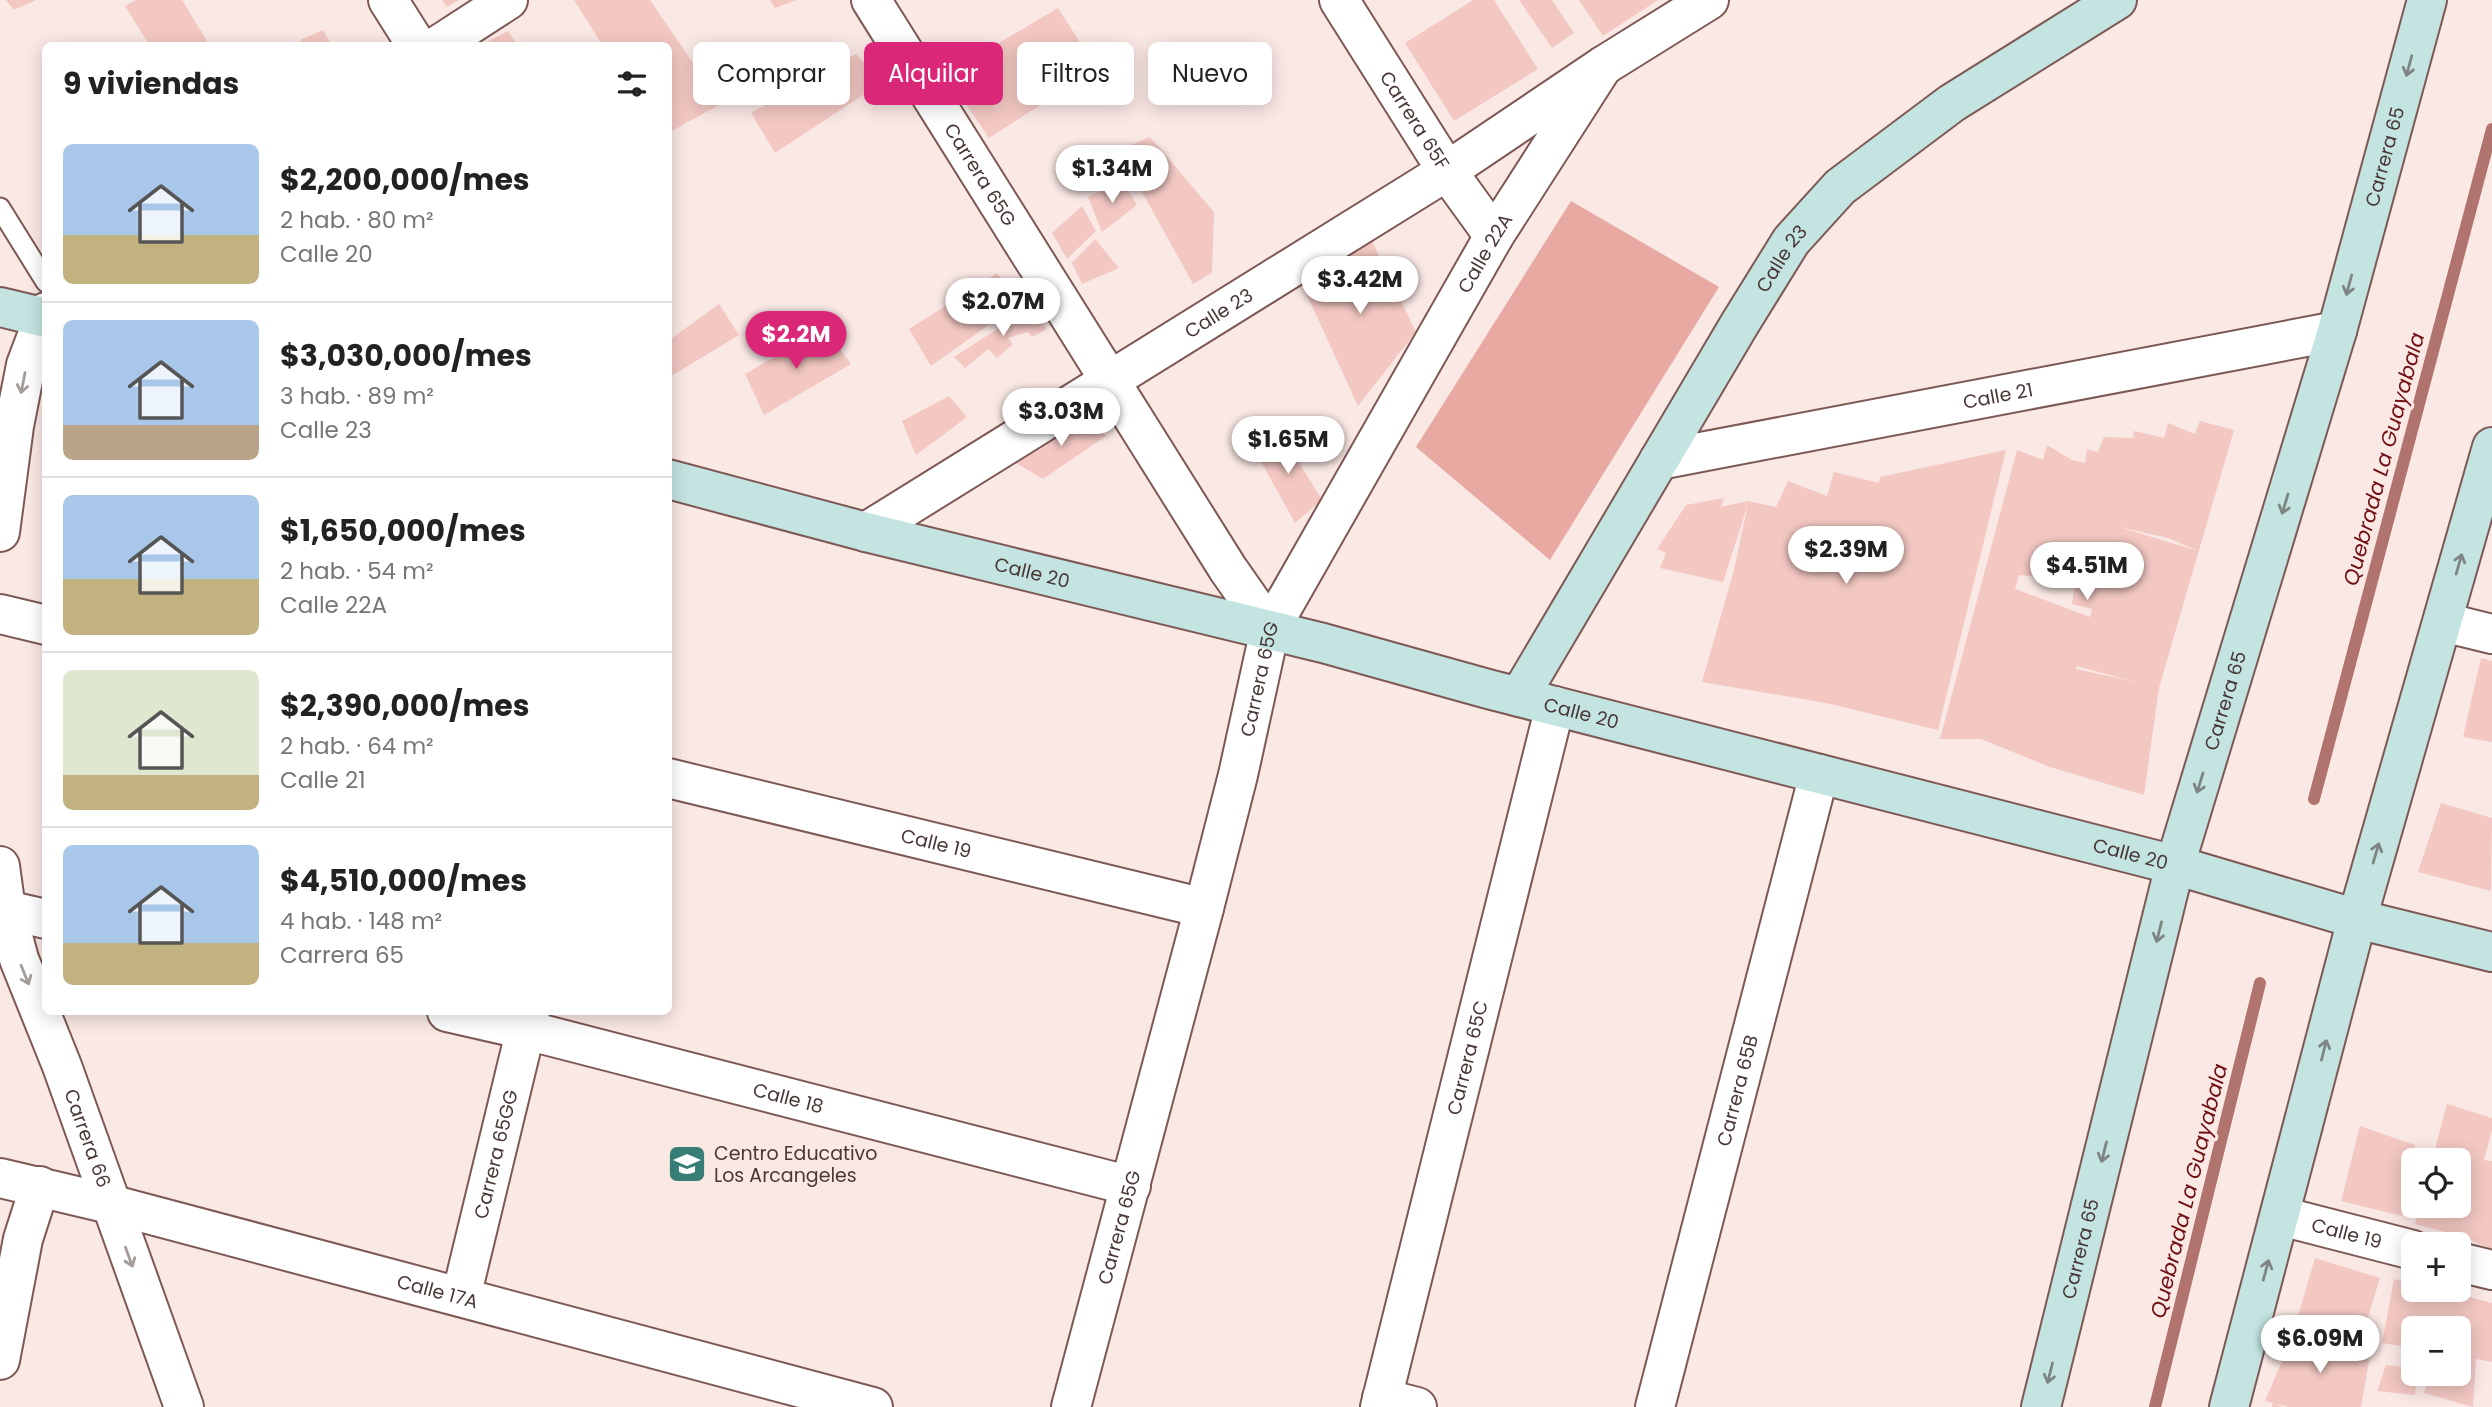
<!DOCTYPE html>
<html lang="es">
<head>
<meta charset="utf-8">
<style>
	body { margin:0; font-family:Poppins,sans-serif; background:#f2f2f2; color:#222; height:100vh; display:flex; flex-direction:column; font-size:26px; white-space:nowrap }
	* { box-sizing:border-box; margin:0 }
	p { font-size:23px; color:#767676 }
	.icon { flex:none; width:38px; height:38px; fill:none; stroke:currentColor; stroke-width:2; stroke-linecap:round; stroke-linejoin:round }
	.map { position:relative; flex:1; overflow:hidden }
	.drawer { position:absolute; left:42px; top:42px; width:630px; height:973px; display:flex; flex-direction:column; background:#fff; border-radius:10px; box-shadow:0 4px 18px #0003 }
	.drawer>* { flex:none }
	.top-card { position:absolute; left:693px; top:42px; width:665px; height:63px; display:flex; gap:14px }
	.fabs { position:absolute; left:2401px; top:1148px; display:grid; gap:14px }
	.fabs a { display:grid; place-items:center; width:70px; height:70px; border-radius:10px; background:#fff; box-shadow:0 4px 18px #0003; font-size:35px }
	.price { position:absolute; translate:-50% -60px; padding:0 16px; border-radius:24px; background:#fff; color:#222; font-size:23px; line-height:46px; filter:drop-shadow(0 2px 4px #0008) }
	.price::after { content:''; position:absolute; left:50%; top:42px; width:21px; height:16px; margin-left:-10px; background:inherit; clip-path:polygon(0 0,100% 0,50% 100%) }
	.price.selected { background:#db2777; color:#fff }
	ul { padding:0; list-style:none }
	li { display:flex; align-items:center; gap:21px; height:175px; padding:0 21px }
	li+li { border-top:2px solid #e0e0e0 }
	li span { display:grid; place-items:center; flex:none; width:196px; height:140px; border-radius:10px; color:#555 }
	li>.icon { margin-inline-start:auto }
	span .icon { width:84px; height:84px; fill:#fffc; stroke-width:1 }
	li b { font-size:30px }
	h2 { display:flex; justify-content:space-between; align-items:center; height:84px; padding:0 21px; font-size:30px }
	.pill { padding:0 24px; border-radius:10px; background:#fff; box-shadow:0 4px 18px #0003; font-size:24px; line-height:63px }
	.pill.selected { background:#db2777; color:#fff }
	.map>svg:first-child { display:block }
</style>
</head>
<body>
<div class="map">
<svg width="2492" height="1407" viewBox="0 0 2492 1407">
	<rect width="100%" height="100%" fill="#fae8e5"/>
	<path fill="#e8a9a2" d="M1571 201 1719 287 1550 560 1416 447Z"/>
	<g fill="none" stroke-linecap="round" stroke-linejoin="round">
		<g stroke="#b1736d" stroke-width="12">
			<path d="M2314 799 2492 129"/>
			<path d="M2155 1407 2260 983"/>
		</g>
	</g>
	<g fill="#f3c8c3" fill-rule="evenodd">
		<path d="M6 0H36L14 10Z"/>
		<path d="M136 0H182L210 46H150L125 6Z"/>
		<path d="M442 0H459L447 7Z"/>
		<path d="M574 0H650L721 104 668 133V46H603Z"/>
		<path d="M770 0H797L775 8Z"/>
		<path d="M1473 0H1494L1538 69 1454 121 1405 43Z"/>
		<path d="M1519 0H1552L1574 33 1552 48Z"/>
		<path d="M1579 0H1658L1603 36Z"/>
		<path d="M1058 8 1097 69 989 138 946 74Z"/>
		<path d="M323 30 332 46H304L300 40Z"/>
		<path d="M508 31 518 46H479Z"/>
		<path d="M856 54 883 82 775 153 751 113Z"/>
		<path d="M1150 137 1214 212 1212 273 1193 284 1119 150Z"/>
		<path d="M1122 181 1137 205 1102 232 1088 197Z"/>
		<path d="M1082 206 1096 231 1067 259 1052 233Z"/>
		<path d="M1095 239 1119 268 1082 284 1072 263Z"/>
		<path d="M1372 241 1416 332 1358 406 1299 278Z"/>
		<path d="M997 273 1021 302 931 366 909 329Z"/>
		<path d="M719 304 739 335 668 378V341Z"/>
		<path d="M1030 308 1047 329 1032 337 1028 332 1008 338 1013 344 997 358 988 349 965 368 954 357Z"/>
		<path d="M824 328 851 364 764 415 745 374Z"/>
		<path d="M949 396 967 417 916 455 902 421Z"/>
		<path d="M1088 416 1106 436 1043 479 1012 461Z"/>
		<path d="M2200 421 2234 430 2159 688 2144 795 2050 767 1981 739H1940L2017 450 2043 460 2047 445 2072 460 2085 463 2087 449 2098 452 2104 437 2133 438 2134 431 2164 438 2168 423 2195 434ZM2119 527 2168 538 2198 551ZM2019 575 2075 580 2072 604 2092 609 2090 617 2015 589ZM2076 666 2136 682 2076 669Z"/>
		<path d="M1279 430 1322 500 1295 523 1253 447Z"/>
		<path d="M2006 450 1938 730 1826 703 1702 682 1734 570 1748 504 1723 582 1660 568 1666 553 1657 549 1686 505 1724 498 1721 507 1748 501 1776 507 1788 481 1827 496 1834 472 1879 483 1880 477Z"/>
		<path d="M2481 658 2492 661V742L2463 737Z"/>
		<path d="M2441 803 2492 818 2491 891 2418 872Z"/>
		<path d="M2447 1104 2492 1118V1130L2484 1160 2492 1161V1250L2464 1237 2415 1224 2420 1206H2459V1160H2432Z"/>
		<path d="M2360 1126 2415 1145 2402 1216 2341 1201Z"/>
		<path d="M2315 1258 2380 1278 2360 1343 2295 1326Z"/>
		<path d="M2394 1279 2413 1284V1290H2441L2492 1303V1362L2476 1359 2473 1407 2424 1393 2429 1374H2459V1328H2413V1348L2382 1343Z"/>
		<path d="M2294 1333 2371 1350 2361 1407H2289L2275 1404 2282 1407H2272L2273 1403 2265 1401Z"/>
		<path d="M2386 1365 2413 1368V1374H2417L2415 1395 2377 1391Z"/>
	</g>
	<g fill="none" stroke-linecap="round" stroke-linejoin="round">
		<g stroke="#7d5854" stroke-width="23">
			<path id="lane" d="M0 208 46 282"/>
		</g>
		<g stroke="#7d5854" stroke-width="42">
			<g id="street">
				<path d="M388 0 417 46"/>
				<path id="s1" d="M871 0 1228 569 1270 629"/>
				<path id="s2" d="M1339 0 1447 171 1494 236"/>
				<path d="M437 46 508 0"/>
				<path id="s3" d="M1659 460 2337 331"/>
				<path d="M0 532 14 426 26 365 46 312"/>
				<path id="s4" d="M866 532 1447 171 1603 66 1709 0"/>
				<path d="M0 614 46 625"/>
				<path d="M2443 622 2492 634"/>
				<path id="s5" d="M668 778 1204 908"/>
				<path id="s6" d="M0 866 6 910 19 959 62 1066 184 1407"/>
				<path d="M6 910 46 919"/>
				<path id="s7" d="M447 1012 526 1030 1131 1186"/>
				<path id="s8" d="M0 1178 110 1204 873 1407"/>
				<path id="s9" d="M2281 1216 2413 1250"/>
				<path d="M2459 1262 2492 1270"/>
				<path id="s10" d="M461 1297 530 1012"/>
				<path d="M0 1360 23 1239 40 1186"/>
				<path d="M1382 1398 1417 1407"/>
				<path id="s11" d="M1071 1407 1204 908 1238 775 1270 629 1494 236 1603 66"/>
				<path id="s12" d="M1380 1407 1555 706"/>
				<path id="s13" d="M1655 1407 1819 774"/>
			</g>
		</g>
		<g stroke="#7d5854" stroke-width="42">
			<g id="secondary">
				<path d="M0 307 46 318"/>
				<path id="s14" d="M668 479 866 532 1323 643 1488 689 2175 865 2357 919 2492 952"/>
				<path id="s15" d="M1519 697 1739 325 1791 241 1840 187 1952 103 2117 0"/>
				<path id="s16" d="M2041 1407 2175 865 2337 331 2427 0"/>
				<path d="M2229 1407 2357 919 2492 447"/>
			</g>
		</g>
		<use href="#lane" stroke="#fff" stroke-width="19"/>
		<use href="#street" stroke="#fff" stroke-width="38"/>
		<use href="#secondary" stroke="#c3e4e1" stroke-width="38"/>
	</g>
	<defs><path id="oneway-shaft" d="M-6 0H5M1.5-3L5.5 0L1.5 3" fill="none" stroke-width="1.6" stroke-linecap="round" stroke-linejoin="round" transform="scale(1.75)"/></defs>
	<g stroke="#7f8582">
		<use href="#oneway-shaft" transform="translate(2409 66) rotate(105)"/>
		<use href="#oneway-shaft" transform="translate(2349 285) rotate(105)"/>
		<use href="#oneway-shaft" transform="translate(2285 504) rotate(107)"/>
		<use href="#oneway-shaft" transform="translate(2459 564) rotate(-74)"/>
		<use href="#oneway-shaft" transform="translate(2200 783) rotate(107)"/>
		<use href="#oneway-shaft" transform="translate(2376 853) rotate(-74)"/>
		<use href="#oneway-shaft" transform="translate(2159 932) rotate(104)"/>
		<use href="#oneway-shaft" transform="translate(2324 1050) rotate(-76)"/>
		<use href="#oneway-shaft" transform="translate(2104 1152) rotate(104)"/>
		<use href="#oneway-shaft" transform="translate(2266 1270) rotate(-75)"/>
		<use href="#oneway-shaft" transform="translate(2050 1373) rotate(104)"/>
	</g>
	<g stroke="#a49b9a">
		<use href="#oneway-shaft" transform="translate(23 383) rotate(101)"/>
		<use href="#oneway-shaft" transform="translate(25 975) rotate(68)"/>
		<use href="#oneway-shaft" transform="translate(129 1257) rotate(70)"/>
	</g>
	<defs>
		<g id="school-square" transform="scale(2.0125)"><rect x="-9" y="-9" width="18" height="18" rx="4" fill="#377e76" stroke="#fae8e5"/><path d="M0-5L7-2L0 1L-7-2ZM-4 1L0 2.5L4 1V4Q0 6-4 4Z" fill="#fff"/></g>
	</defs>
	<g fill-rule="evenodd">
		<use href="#school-square" x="687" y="1164"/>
	</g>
	<g text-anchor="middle" stroke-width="6" stroke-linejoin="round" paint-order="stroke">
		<g font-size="19" fill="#483735" stroke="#fae8e5">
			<text dy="7" stroke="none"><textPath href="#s2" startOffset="142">Carrera 65F</textPath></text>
			<text dy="7" stroke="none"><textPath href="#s16" startOffset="1297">Carrera 65</textPath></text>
			<text dy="7" stroke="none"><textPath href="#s1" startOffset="206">Carrera 65G</textPath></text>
			<text dy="7" stroke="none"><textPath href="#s11" startOffset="1236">Calle 22A</textPath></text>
			<text dy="7" stroke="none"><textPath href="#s15" startOffset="511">Calle 23</textPath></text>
			<text dy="7" stroke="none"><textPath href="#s4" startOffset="415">Calle 23</textPath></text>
			<text dy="7" stroke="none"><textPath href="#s3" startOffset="345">Calle 21</textPath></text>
			<text dy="7" stroke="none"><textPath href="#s14" startOffset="376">Calle 20</textPath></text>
			<text dy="7" stroke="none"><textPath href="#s11" startOffset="752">Carrera 65G</textPath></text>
			<text dy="7" stroke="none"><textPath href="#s16" startOffset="730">Carrera 65</textPath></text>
			<text dy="7" stroke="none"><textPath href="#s14" startOffset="943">Calle 20</textPath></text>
			<text dy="7" stroke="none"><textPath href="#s5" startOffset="276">Calle 19</textPath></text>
			<text dy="7" stroke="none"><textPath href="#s14" startOffset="1510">Calle 20</textPath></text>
			<text dy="7" stroke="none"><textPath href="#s12" startOffset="360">Carrera 65C</textPath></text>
			<text dy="7" stroke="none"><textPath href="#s13" startOffset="327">Carrera 65B</textPath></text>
			<text dy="7" stroke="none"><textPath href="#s7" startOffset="352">Calle 18</textPath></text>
			<text dy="7" stroke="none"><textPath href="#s6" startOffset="287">Carrera 66</textPath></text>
			<text dy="7" stroke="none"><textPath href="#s10" startOffset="147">Carrera 65GG</textPath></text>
			<text dy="7" stroke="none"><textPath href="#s11" startOffset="186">Carrera 65G</textPath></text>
			<text dy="7" stroke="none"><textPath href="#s9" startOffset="68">Calle 19</textPath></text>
			<text dy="7" stroke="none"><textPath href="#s16" startOffset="163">Carrera 65</textPath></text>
			<text dy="7" stroke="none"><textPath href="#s8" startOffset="452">Calle 17A</textPath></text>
		</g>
		<g font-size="19" fill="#483735" stroke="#fae8e5" text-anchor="start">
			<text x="714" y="1160">Centro Educativo<tspan x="714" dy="22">Los Arcangeles</tspan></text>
		</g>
		<g font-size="21" font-style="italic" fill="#700f12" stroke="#fae8e5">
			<text transform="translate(2384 459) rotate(-75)" y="7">Quebrada La Guayabala</text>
			<text transform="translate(2189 1191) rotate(-76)" y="7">Quebrada La Guayabala</text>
		</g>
	</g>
</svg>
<div class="fabs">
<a><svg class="icon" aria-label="locate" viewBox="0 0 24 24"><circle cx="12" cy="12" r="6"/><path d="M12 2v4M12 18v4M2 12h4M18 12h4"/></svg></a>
<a>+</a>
<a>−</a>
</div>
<b class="price" style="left:1112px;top:205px">$1.34M</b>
<b class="price" style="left:1360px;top:316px">$3.42M</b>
<b class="price" style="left:1003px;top:338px">$2.07M</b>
<b class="price selected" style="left:796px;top:371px">$2.2M</b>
<b class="price" style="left:1061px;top:448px">$3.03M</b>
<b class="price" style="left:1288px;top:476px">$1.65M</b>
<b class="price" style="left:1846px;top:586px">$2.39M</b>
<b class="price" style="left:2087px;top:602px">$4.51M</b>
<b class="price" style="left:2320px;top:1375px">$6.09M</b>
<div class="top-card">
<a class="pill">Comprar</a>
<a class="pill selected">Alquilar</a>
<a class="pill">Filtros</a>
<a class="pill">Nuevo</a>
</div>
<section class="drawer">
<h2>9 viviendas<svg class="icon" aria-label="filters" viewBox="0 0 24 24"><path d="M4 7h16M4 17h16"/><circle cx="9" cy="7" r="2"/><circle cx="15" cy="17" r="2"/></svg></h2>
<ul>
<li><span style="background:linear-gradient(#a9c7e8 65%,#c2b280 0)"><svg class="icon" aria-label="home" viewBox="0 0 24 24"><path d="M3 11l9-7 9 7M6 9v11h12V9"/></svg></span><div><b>$2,200,000/mes</b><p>2 hab. · 80 m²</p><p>Calle 20</p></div></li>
<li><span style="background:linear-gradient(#a9c7e8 75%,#b9a48a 0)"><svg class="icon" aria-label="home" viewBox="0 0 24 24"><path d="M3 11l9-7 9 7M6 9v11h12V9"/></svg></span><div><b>$3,030,000/mes</b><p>3 hab. · 89 m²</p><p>Calle 23</p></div></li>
<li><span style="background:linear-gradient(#a9c7e8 60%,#c2b280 0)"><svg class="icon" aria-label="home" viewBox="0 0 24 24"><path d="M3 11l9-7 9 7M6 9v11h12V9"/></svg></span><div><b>$1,650,000/mes</b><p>2 hab. · 54 m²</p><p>Calle 22A</p></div></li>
<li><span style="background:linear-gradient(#dfe7d0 75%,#c2b280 0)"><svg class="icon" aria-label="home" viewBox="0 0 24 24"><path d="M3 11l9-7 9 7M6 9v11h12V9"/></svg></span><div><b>$2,390,000/mes</b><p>2 hab. · 64 m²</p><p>Calle 21</p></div></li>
<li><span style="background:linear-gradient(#a9c7e8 70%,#c2b280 0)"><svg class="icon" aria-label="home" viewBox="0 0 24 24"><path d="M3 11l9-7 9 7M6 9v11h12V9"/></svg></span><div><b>$4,510,000/mes</b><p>4 hab. · 148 m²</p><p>Carrera 65</p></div></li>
</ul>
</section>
</div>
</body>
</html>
